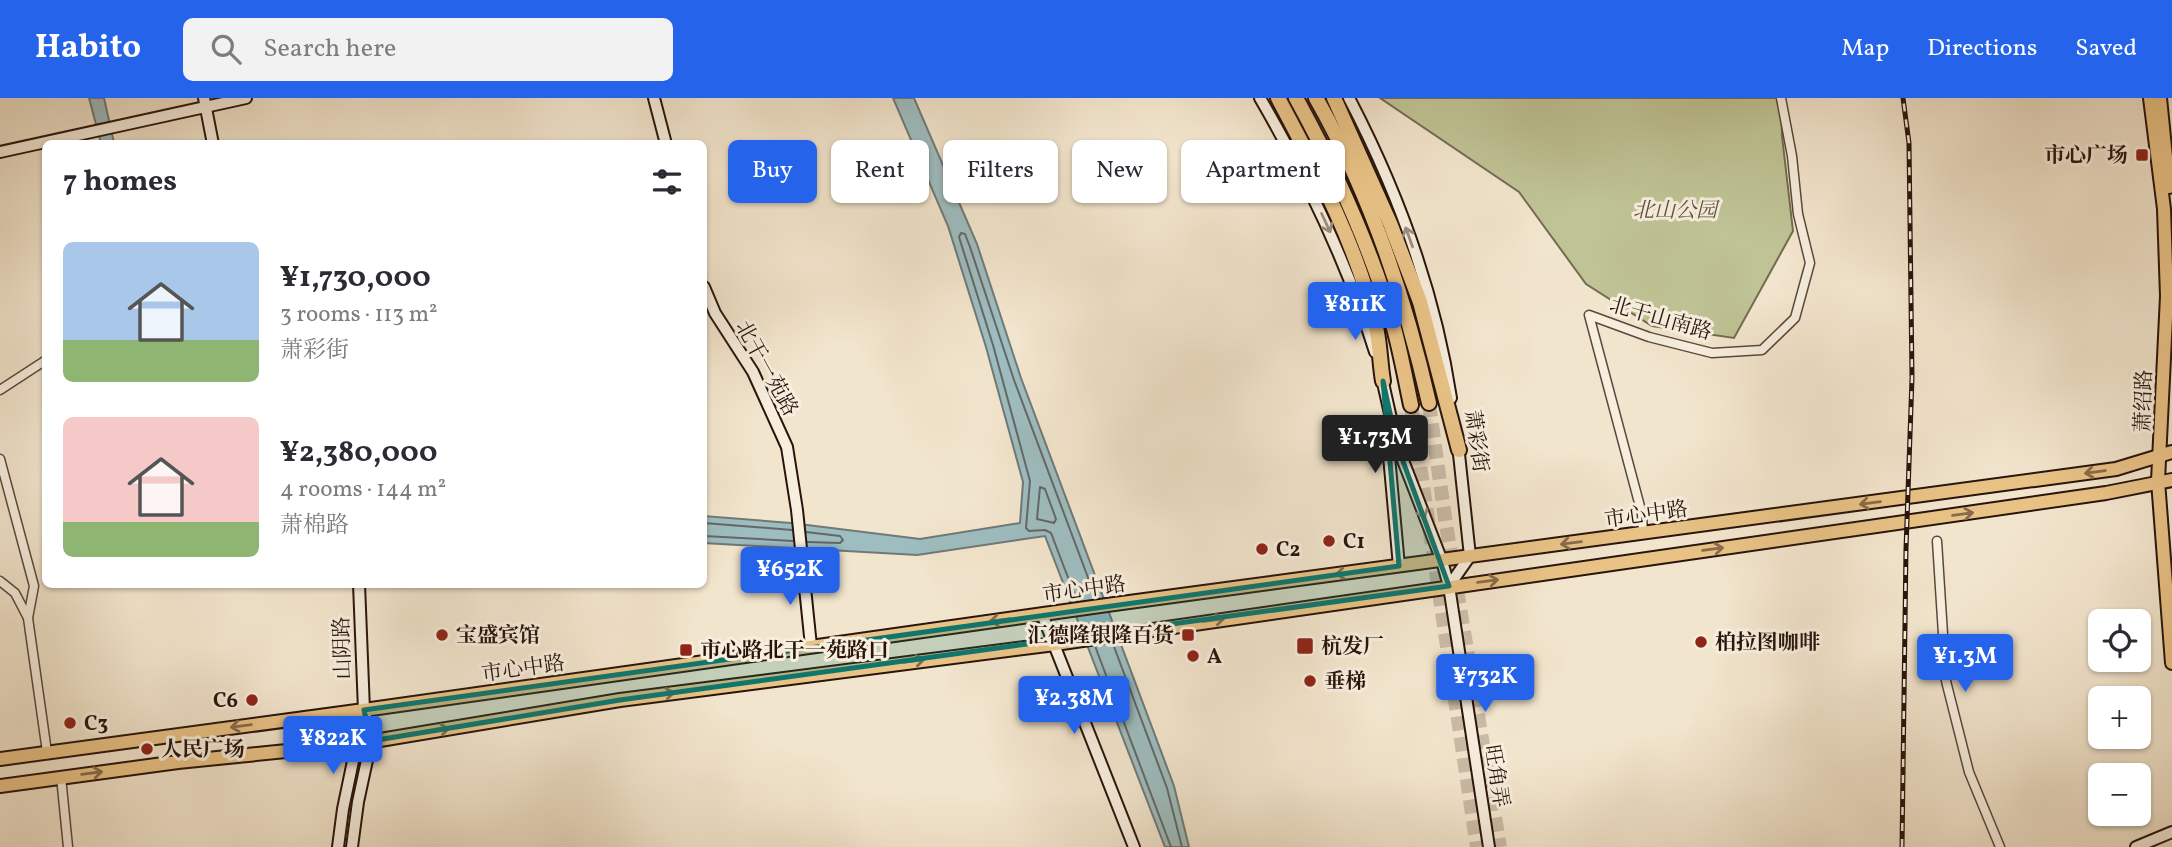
<!DOCTYPE html>
<html lang="en">
<head>
<meta charset="utf-8">
<style>
	body { margin:0; font-family:Vollkorn,"Noto Serif SC",serif; background:#f2f2f3; color:#2b2b33; height:100vh; display:flex; flex-direction:column; font-size:26px; white-space:nowrap }
	* { box-sizing:border-box; margin:0 }
	p { font-size:23px; color:#7c7c81 }
	.icon { flex:none; width:38px; height:38px; fill:none; stroke:currentColor; stroke-width:2; stroke-linecap:round; stroke-linejoin:round }
	.map { position:relative; flex:1; overflow:hidden }
	.details { position:absolute; left:42px; top:42px; width:665px; height:448px; display:flex; flex-direction:column; background:#fff; border-radius:10px; box-shadow:0 2px 5px #0004 }
	.details>* { flex:none }
	.hud { position:absolute; left:728px; top:42px; width:665px; height:63px; display:flex; gap:14px }
	.tools { position:absolute; left:2088px; top:511px; display:grid; gap:14px }
	.tools a { display:grid; place-items:center; width:63px; height:63px; border-radius:10px; background:#fff; box-shadow:0 2px 5px #0004; font-size:35px }
	.price { position:absolute; translate:-50% -60px; padding:0 16px; border-radius:7px; background:#2563eb; color:#fff; font-size:23px; line-height:46px; filter:drop-shadow(0 2px 4px #0008) }
	.price::after { content:''; position:absolute; left:50%; top:42px; width:21px; height:16px; margin-left:-10px; background:inherit; clip-path:polygon(0 0,100% 0,50% 100%) }
	.price.selected { background:#222; color:#fff }
	ul { padding:0; list-style:none }
	li { display:flex; align-items:center; gap:21px; height:175px; padding:0 21px }
	li span { display:grid; place-items:center; flex:none; width:196px; height:140px; border-radius:10px; color:#555 }
	li>.icon { margin-inline-start:auto }
	span .icon { width:84px; height:84px; fill:#fffc; stroke-width:1 }
	li b { font-size:30px }
	h2 { display:flex; justify-content:space-between; align-items:center; height:84px; padding:0 21px; font-size:30px }
	.chip { padding:0 24px; border-radius:10px; background:#fff; box-shadow:0 2px 5px #0004; font-size:24px; line-height:63px }
	.chip.selected { background:#2563eb; color:#fff }
	header { display:flex; align-items:center; gap:42px; box-sizing:border-box; height:98px; padding:0 35px; background:#2563eb; color:#fff }
	header strong { font-size:33px }
	nav { display:flex; gap:38px; margin-inline-start:auto; font-size:24px }
	.search { width:490px; height:63px; background:#f2f2f3; display:flex; align-items:center; gap:18px; box-sizing:border-box; padding:0 24px; border-radius:10px; color:#7c7c81; font-size:26px }
	.map>svg:first-child { display:block }
</style>
</head>
<body>
<header>
<strong>Habito</strong>
<div class="search"><svg class="icon" aria-label="search" viewBox="0 0 24 24"><circle cx="10" cy="10" r="6"/><path d="M15 15l6 6"/></svg>Search here</div>
<nav><a>Map</a><a>Directions</a><a>Saved</a></nav>
</header>
<div class="map">
<svg width="2172" height="749" viewBox="0 0 2172 749">
	<rect width="100%" height="100%" fill="#f2e5cd"/>
	<filter id="stains"><feTurbulence type="fractalNoise" baseFrequency=".00286" numOctaves="4"/><feColorMatrix values="0 0 0 0 .2 0 0 0 0 .09 0 0 0 0 .02 0 0 0 .5 -.17"/></filter>
	<radialGradient id="worn" r=".72"><stop offset=".6" stop-color="#630" stop-opacity="0"/><stop offset="1" stop-color="#630" stop-opacity=".3"/></radialGradient>
	<path fill="#bfc395" stroke="#746c50" stroke-width="2" d="M1380 0H1781L1782 38 1793 133 1734 240 1652 228 1586 186 1519 94Z"/>
	<g fill="#9ebdc0" stroke="#6f7978" stroke-width="2">
		<path d="M89 0H104L114 45H101Z"/>
		<path d="M893 0H914L977 146 1021 280 1174 688 1189 749H1165L1045 438 917 457 704 445V418L791 425 920 441 1020 425 1023 384 986 249 948 128Z"/>
	</g>
	<g fill="none" stroke-linecap="round" stroke-linejoin="round">
		<g stroke="#636866" stroke-width="2">
			<path d="M1040 389 1045 391 1056 421 1054 425 1037 421Z"/>
			<path d="M704 425 792 432"/>
			<path d="M806 434 840 438 843 442 840 445 807 444"/>
			<path d="M704 438 793 443"/>
			<path d="M1077 503 1051 435 1045 432 1029 433 1026 430 1030 383 993 247 959 139 961 135 965 136 970 149 1014 282 1096 501"/>
			<path d="M1113 546 1167 690 1182 749"/>
			<path d="M1095 548 1171 749"/>
		</g>
		<g stroke="#cabba6" stroke-width="14" stroke-dasharray="14 7" stroke-linecap="butt">
			<path d="M1429 305 1445 420 1500 749"/>
			<path d="M1411 307 1477 749"/>
		</g>
		<g stroke="#5a483c" stroke-width="11">
			<g id="street">
				<path d="M0 292 46 262"/>
				<path d="M0 361 34 488 28 520 47 654"/>
				<path d="M1643 436 1642 416 1589 217 1649 239 1712 255 1762 252 1795 220 1810 165 1798 116 1792 58 1781 0"/>
				<path d="M1937 443 1946 583 1969 674 2000 749"/>
				<path d="M0 483 15 495 28 520"/>
				<path d="M61 679 68 749"/>
			</g>
		</g>
		<g stroke="#28140c" stroke-width="14">
			<g id="secondary">
				<path d="M204 0 213 46"/>
				<path d="M654 0 666 46"/>
				<path d="M1260 0C1307 81 1347 164 1375 254"/>
				<path d="M1349 0C1398 94 1435 195 1451 300"/>
				<path d="M0 54 246 0"/>
				<path d="M704 189 715 215 753 274 787 349 797 412 811 548"/>
				<path d="M1381 276 1397 347 1442 463 1449 488 1489 749"/>
				<path d="M1386 325 1399 468"/>
				<path d="M1449 488 1470 458 1458 347"/>
				<path d="M1042 516 1134 749"/>
				<path d="M338 749 343 711 363 615"/>
				<path d="M352 749 358 704 372 639 364 612 359 486"/>
				<path d="M2136 749 2172 734"/>
			</g>
		</g>
		<g stroke="#28140c" stroke-width="16">
			<g id="primary">
				<path d="M2150 0 2164 111 2167 198 2158 383 2172 565"/>
				<path d="M2160 0 2169 89"/>
				<path d="M0 661 364 612 1107 507 2116 371 2172 354"/>
				<path d="M0 688 178 664 356 646 620 602 1055 546 2106 395 2172 382"/>
			</g>
		</g>
		<g stroke="#28140c" stroke-width="18">
			<g id="highway">
				<path d="M1278 0C1317 73 1358 149 1376 229 1380 247 1380 266 1383 283"/>
				<path d="M1296 0C1335 71 1369 145 1392 223 1400 250 1405 279 1411 307"/>
				<path d="M1316 0C1370 95 1405 199 1429 305"/>
				<path d="M1334 0 1390 125 1420 204 1459 352"/>
			</g>
		</g>
		<use href="#street" stroke="#f7eede" stroke-width="8"/>
		<use href="#secondary" stroke="#f7eede" stroke-width="10"/>
		<use href="#primary" stroke="#e9c286" stroke-width="12"/>
		<use href="#highway" stroke="#e9c286" stroke-width="14"/>
		<g stroke="#28140c" stroke-width="5">
			<path id="rail" d="M1902 749 1906 451 1912 280 1909 45 1903 0"/>
		</g>
		<use href="#rail" stroke="#f7eede" stroke-width="2.5" stroke-dasharray="8" stroke-linecap="butt"/>
	</g>
	<defs><path id="oneway-shaft" d="M-6 0H5M1.5-3L5.5 0L1.5 3" fill="none" stroke-width="1.6" stroke-linecap="round" stroke-linejoin="round" transform="scale(1.75)"/></defs>
	<g stroke="#9a8c80">
		<use href="#oneway-shaft" transform="translate(1326 125) rotate(65)"/>
		<use href="#oneway-shaft" transform="translate(1409 139) rotate(-110)"/>
		<use href="#oneway-shaft" transform="translate(1421 411) rotate(68)"/>
	</g>
	<g stroke="#886b49">
		<use href="#oneway-shaft" transform="translate(2095 374) rotate(172)"/>
		<use href="#oneway-shaft" transform="translate(1870 405) rotate(172)"/>
		<use href="#oneway-shaft" transform="translate(1963 416) rotate(-8)"/>
		<use href="#oneway-shaft" transform="translate(1571 445) rotate(173)"/>
		<use href="#oneway-shaft" transform="translate(1713 451) rotate(-8)"/>
		<use href="#oneway-shaft" transform="translate(1346 475) rotate(173)"/>
		<use href="#oneway-shaft" transform="translate(1488 483) rotate(-8)"/>
		<use href="#oneway-shaft" transform="translate(1000 522) rotate(172)"/>
		<use href="#oneway-shaft" transform="translate(1214 522) rotate(-8)"/>
		<use href="#oneway-shaft" transform="translate(914 563) rotate(-7)"/>
		<use href="#oneway-shaft" transform="translate(664 596) rotate(-8)"/>
		<use href="#oneway-shaft" transform="translate(241 628) rotate(173)"/>
		<use href="#oneway-shaft" transform="translate(439 632) rotate(-9)"/>
		<use href="#oneway-shaft" transform="translate(92 675) rotate(-8)"/>
	</g>
	<path fill="#0f766e" fill-opacity="0.2" stroke="#0f766e" stroke-width="5" stroke-linejoin="round" d="M1383 283 1397 347 1449 488 620 602 371 643 364 612 1399 468Z"/>
	<g fill="#8f2418" stroke="#f7eede" stroke-width="2.5">
		<rect x="2135" y="50" width="14" height="14" rx="3.5"/>
		<circle cx="1329" cy="443" r="7"/>
		<circle cx="1262" cy="451" r="7"/>
		<circle cx="442" cy="537" r="7"/>
		<rect x="1181" y="530" width="14" height="14" rx="3.5"/>
		<circle cx="1701" cy="544" r="7"/>
		<rect x="1296" y="539" width="18" height="18" rx="3.5"/>
		<rect x="679" y="545" width="14" height="14" rx="3.5"/>
		<circle cx="1193" cy="558" r="7"/>
		<circle cx="1310" cy="583" r="7"/>
		<circle cx="252" cy="602" r="7"/>
		<circle cx="70" cy="625" r="7"/>
		<circle cx="147" cy="651" r="7"/>
	</g>
	<g text-anchor="middle" stroke-width="6" stroke-linejoin="round" paint-order="stroke">
		<g font-size="21" font-weight="bold" fill="#28140c" stroke="#f7eede" text-anchor="start">
			<text x="2128" y="64" text-anchor="end">市心广场</text>
			<text x="1343" y="450">C1</text>
			<text x="1276" y="458">C2</text>
			<text x="456" y="544">宝盛宾馆</text>
			<text x="1174" y="544" text-anchor="end">汇德隆银隆百货</text>
			<text x="1715" y="551">柏拉图咖啡</text>
			<text x="1321" y="555">杭发厂</text>
			<text x="700" y="559">市心路北干一苑路口</text>
			<text x="1207" y="565">A</text>
			<text x="1324" y="590">垂梯</text>
			<text x="238" y="609" text-anchor="end">C6</text>
			<text x="84" y="632">C3</text>
			<text x="161" y="658">人民广场</text>
		</g>
		<g font-size="21" font-style="italic" fill="#5d513c" stroke="#f7eede">
			<text x="1675" y="119">北山公园</text>
		</g>
		<g font-size="21" fill="#28140c" stroke="#f7eede">
			<text transform="translate(1661 220) rotate(16)" y="7">北干山南路</text>
			<text transform="translate(767 270) rotate(61)" y="7">北干一苑路</text>
			<text transform="translate(2143 303) rotate(-88)" y="7">萧绍路</text>
			<text transform="translate(1477 343) rotate(82)" y="7">萧彩街</text>
			<text transform="translate(1646 416) rotate(-8)" y="7">市心中路</text>
			<text transform="translate(1084 491) rotate(-8)" y="7">市心中路</text>
			<text transform="translate(342 550) rotate(-92)" y="7">山阴路</text>
			<text transform="translate(523 570) rotate(-8)" y="7">市心中路</text>
			<text transform="translate(1497 678) rotate(81)" y="7">旺角弄</text>
		</g>
	</g>
	<rect width="100%" height="100%" filter="url(#stains)"/>
	<rect width="100%" height="100%" fill="url(#worn)"/>
</svg>
<div class="tools">
<a><svg class="icon" aria-label="locate" viewBox="0 0 24 24"><circle cx="12" cy="12" r="6"/><path d="M12 2v4M12 18v4M2 12h4M18 12h4"/></svg></a>
<a>+</a>
<a>−</a>
</div>
<b class="price" style="left:1355px;top:244px">¥811K</b>
<b class="price selected" style="left:1375px;top:377px">¥1.73M</b>
<b class="price" style="left:790px;top:509px">¥652K</b>
<b class="price" style="left:1965px;top:596px">¥1.3M</b>
<b class="price" style="left:1485px;top:616px">¥732K</b>
<b class="price" style="left:1074px;top:638px">¥2.38M</b>
<b class="price" style="left:333px;top:678px">¥822K</b>
<div class="hud">
<a class="chip selected">Buy</a>
<a class="chip">Rent</a>
<a class="chip">Filters</a>
<a class="chip">New</a>
<a class="chip">Apartment</a>
</div>
<section class="details">
<h2>7 homes<svg class="icon" aria-label="filters" viewBox="0 0 24 24"><path d="M4 7h16M4 17h16"/><circle cx="9" cy="7" r="2"/><circle cx="15" cy="17" r="2"/></svg></h2>
<ul>
<li><span style="background:linear-gradient(#a9c7e8 70%,#8fb573 0)"><svg class="icon" aria-label="home" viewBox="0 0 24 24"><path d="M3 11l9-7 9 7M6 9v11h12V9"/></svg></span><div><b>¥1,730,000</b><p>3 rooms · 113 m²</p><p>萧彩街</p></div></li>
<li><span style="background:linear-gradient(#f6c9c9 75%,#8fb573 0)"><svg class="icon" aria-label="home" viewBox="0 0 24 24"><path d="M3 11l9-7 9 7M6 9v11h12V9"/></svg></span><div><b>¥2,380,000</b><p>4 rooms · 144 m²</p><p>萧棉路</p></div></li>
</ul>
</section>
</div>
</body>
</html>
